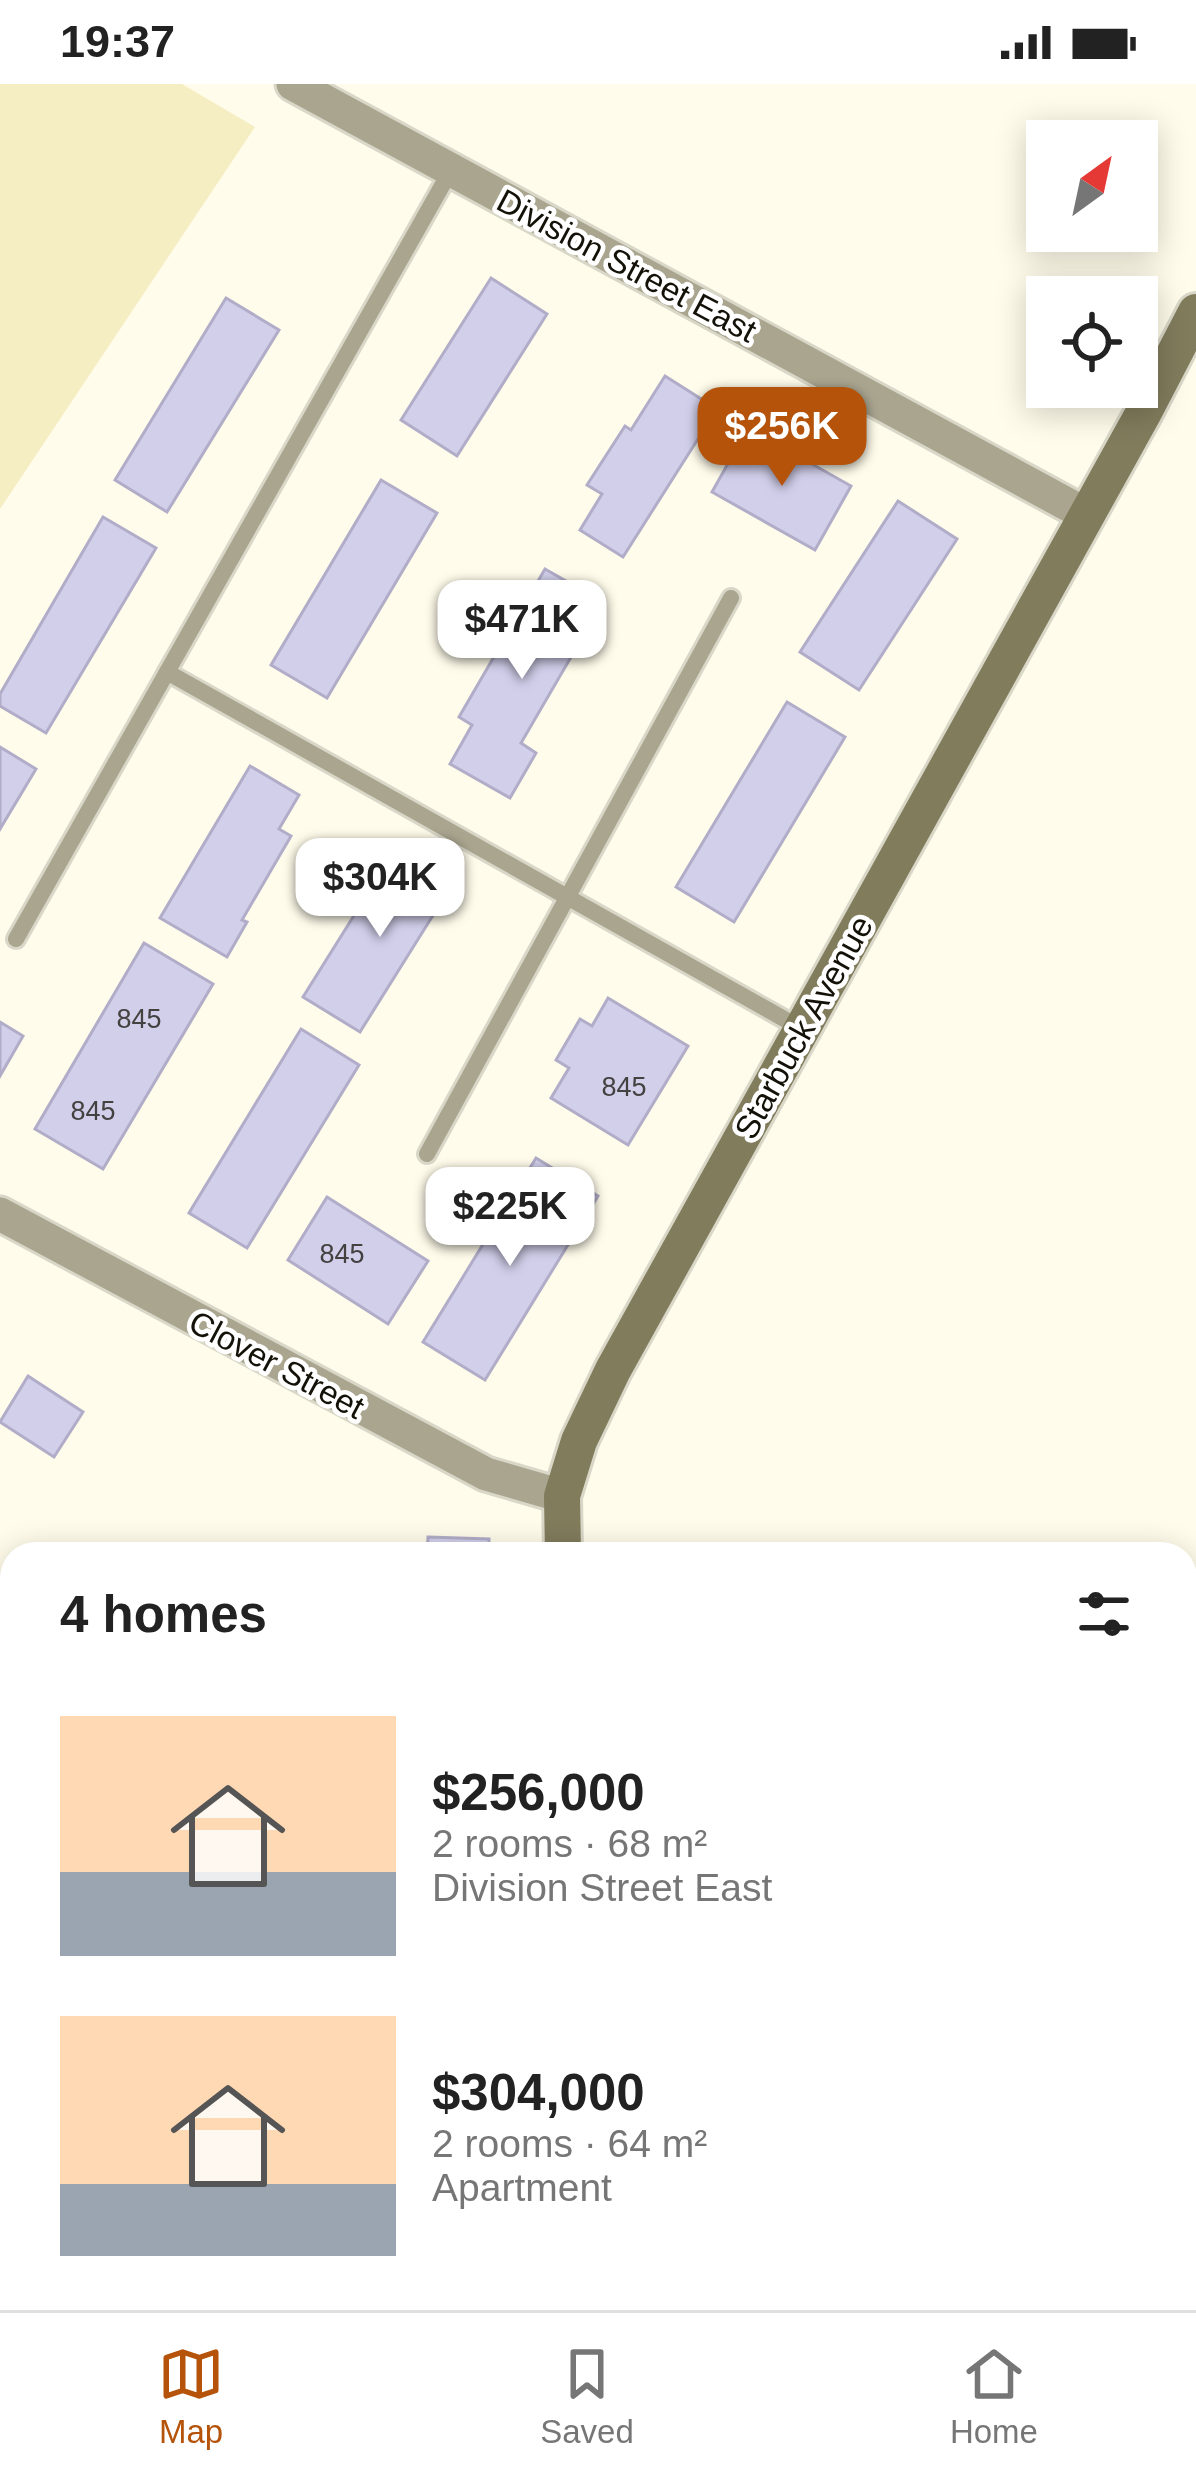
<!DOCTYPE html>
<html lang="en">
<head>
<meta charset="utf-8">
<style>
	body { margin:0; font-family:Helvetica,sans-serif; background:#f2f2f2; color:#222; height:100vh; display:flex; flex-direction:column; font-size:45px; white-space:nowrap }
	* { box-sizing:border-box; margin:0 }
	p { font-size:39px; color:#767676 }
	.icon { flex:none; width:66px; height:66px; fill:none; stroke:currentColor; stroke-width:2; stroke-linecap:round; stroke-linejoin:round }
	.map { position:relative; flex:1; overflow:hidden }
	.drawer { position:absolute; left:0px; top:1458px; width:1197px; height:768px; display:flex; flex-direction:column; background:#fff; border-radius:36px 36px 0 0; box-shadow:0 6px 30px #0003 }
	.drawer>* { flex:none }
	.needle { width:78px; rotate:33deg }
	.buttons { position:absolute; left:1026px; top:36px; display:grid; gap:24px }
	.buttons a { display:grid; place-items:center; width:132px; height:132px; border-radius:0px; background:#fff; box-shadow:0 6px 30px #0003; font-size:60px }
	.price { position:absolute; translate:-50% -102px; padding:0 27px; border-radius:24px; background:#fff; color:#222; font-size:39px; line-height:78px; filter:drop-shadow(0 3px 6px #0008) }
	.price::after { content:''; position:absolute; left:50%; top:72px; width:36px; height:27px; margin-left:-18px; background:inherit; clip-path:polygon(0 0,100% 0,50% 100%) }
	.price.on { background:#b45309; color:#fff }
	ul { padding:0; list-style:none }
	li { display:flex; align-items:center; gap:36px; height:300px; padding:0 60px }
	li span { display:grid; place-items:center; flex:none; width:336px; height:240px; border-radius:0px; color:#555 }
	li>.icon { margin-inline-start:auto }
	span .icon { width:144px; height:144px; fill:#fffc; stroke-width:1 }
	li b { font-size:51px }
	h2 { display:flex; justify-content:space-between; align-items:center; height:144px; padding:0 60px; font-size:51px }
	.status { display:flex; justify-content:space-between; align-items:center; height:84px; padding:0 60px; background:#fff; direction:ltr }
	.status svg { height:33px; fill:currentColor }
	.menu { display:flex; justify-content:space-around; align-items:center; height:168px; border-top:3px solid #e0e0e0; background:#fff; font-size:33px; color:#767676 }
	.menu a { display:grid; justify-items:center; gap:6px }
	.menu .on { color:#b45309 }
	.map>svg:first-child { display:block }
</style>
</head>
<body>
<div class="status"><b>19:37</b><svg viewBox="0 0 49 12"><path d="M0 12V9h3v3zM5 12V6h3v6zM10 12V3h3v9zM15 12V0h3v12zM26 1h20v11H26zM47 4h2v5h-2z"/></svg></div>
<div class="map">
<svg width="1196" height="2226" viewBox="0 0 1196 2226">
	<rect width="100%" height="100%" fill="#fffceb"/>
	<g fill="#f7f1cc">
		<path d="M0 1845 12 1851V2214H86L79 2226H0Z"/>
		<path d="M1196 2027V2226H476L489 2214H1185V2028Z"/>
	</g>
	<path fill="#f5eec2" d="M0 0H182L255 43 0 425Z"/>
	<g fill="#d2cfeb" stroke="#b1adc8" stroke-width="3">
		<path d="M491 194 547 230 457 372 401 336Z"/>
		<path d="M226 214 279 246 167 428 115 396Z"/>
		<path d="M665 292 717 325 623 473 580 446 602 410 587 401 625 342 631 346Z"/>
		<path d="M748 344 851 402 815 466 712 408Z"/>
		<path d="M381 396 437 429 327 614 271 581Z"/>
		<path d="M898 417 957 455 859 606 800 568Z"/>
		<path d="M103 433 156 464 46 649 0 622V610Z"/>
		<path d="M545 485 603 518 521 659 536 669 510 714 450 680 472 641 459 633Z"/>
		<path d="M787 618 845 653 734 838 676 803Z"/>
		<path d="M0 663 36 685 0 745Z"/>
		<path d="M250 682 299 711 279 745 291 752 242 836 247 838 227 873 160 834Z"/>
		<path d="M409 763 457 793 360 948 303 913 375 798 384 803Z"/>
		<path d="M144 859 213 900 103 1085 35 1045Z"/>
		<path d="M608 914 688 962 628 1061 551 1014 569 984 556 976 580 935 592 942Z"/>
		<path d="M0 938 23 952 0 992Z"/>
		<path d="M301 945 359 981 247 1164 189 1129Z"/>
		<path d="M536 1074 598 1112 485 1296 423 1258Z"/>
		<path d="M327 1113 428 1177 388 1240 288 1176Z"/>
		<path d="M28 1292 83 1328 54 1373 0 1338Z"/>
		<path d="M428 1453 489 1455V1470H427Z"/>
		<path d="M1185 2153H1196V2226H684V2214H1185Z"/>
		<path d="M160 2214H221L214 2226H163L156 2221Z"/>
		<path d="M251 2214H290L304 2223 302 2226H243Z"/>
	</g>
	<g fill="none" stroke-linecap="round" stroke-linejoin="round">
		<g stroke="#d9d7c7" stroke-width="22">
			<g id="lane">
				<path d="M167 588 802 945"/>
				<path d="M16 855 451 86"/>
				<path d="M427 1070 731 514"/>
				<path d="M0 1936 12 1942"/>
				<path d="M0 2054 12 2060"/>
			</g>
		</g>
		<g stroke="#d9d7c7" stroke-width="39">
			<g id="street">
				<path d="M293 0 1087 431"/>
				<path d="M0 1130 486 1390 562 1412"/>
			</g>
		</g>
		<g stroke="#d9d7c7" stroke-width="42">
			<g id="secondary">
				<path d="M563 1470 562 1412 579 1357 613 1286 1144 328 1196 228"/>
				<path d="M0 1784 12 1791"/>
				<path d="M415 2226 422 2214"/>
			</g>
		</g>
		<use href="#lane" stroke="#a9a58f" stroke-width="16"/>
		<use href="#street" stroke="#a9a58f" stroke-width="33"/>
		<use href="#secondary" stroke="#817c5c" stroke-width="36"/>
	</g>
	<g text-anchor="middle" stroke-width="9" stroke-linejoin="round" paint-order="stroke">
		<g font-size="27" fill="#444141">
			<text x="139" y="944">845</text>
			<text x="624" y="1012">845</text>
			<text x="93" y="1036">845</text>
			<text x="342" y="1179">845</text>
		</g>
		<g font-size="33" fill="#141208" stroke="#fff">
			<text transform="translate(627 181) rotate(28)" y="12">Division Street East</text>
			<text transform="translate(803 943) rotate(-61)" y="12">Starbuck Avenue</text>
			<text transform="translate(277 1280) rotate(28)" y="12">Clover Street</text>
		</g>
	</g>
</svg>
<div class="buttons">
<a><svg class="needle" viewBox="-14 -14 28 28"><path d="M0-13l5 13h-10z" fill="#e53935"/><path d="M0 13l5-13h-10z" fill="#767676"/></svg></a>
<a><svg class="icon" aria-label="locate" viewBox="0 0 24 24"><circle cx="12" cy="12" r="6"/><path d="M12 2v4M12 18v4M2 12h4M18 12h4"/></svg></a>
</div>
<b class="price on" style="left:782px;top:405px">$256K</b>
<b class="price" style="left:522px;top:598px">$471K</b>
<b class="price" style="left:380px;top:856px">$304K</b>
<b class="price" style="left:510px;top:1185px">$225K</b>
<section class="drawer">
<h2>4 homes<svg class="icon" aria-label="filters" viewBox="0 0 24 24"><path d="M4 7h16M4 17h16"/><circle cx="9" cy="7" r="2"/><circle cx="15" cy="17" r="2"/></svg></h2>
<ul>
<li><span style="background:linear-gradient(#ffd9b3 65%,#9aa5b1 0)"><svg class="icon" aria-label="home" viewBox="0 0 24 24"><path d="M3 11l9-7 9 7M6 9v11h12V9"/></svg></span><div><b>$256,000</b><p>2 rooms · 68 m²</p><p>Division Street East</p></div></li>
<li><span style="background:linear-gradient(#ffd9b3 70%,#9aa5b1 0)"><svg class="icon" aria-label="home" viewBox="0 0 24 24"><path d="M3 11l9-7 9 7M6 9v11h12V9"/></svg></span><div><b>$304,000</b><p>2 rooms · 64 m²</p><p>Apartment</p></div></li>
</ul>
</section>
</div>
<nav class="menu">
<a class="on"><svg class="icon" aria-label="map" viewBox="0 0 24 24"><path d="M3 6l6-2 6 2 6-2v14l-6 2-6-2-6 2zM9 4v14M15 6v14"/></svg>Map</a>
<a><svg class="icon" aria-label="saved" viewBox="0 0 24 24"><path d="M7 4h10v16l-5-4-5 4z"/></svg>Saved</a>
<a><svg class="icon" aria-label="home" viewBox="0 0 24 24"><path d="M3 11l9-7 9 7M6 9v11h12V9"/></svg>Home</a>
</nav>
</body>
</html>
